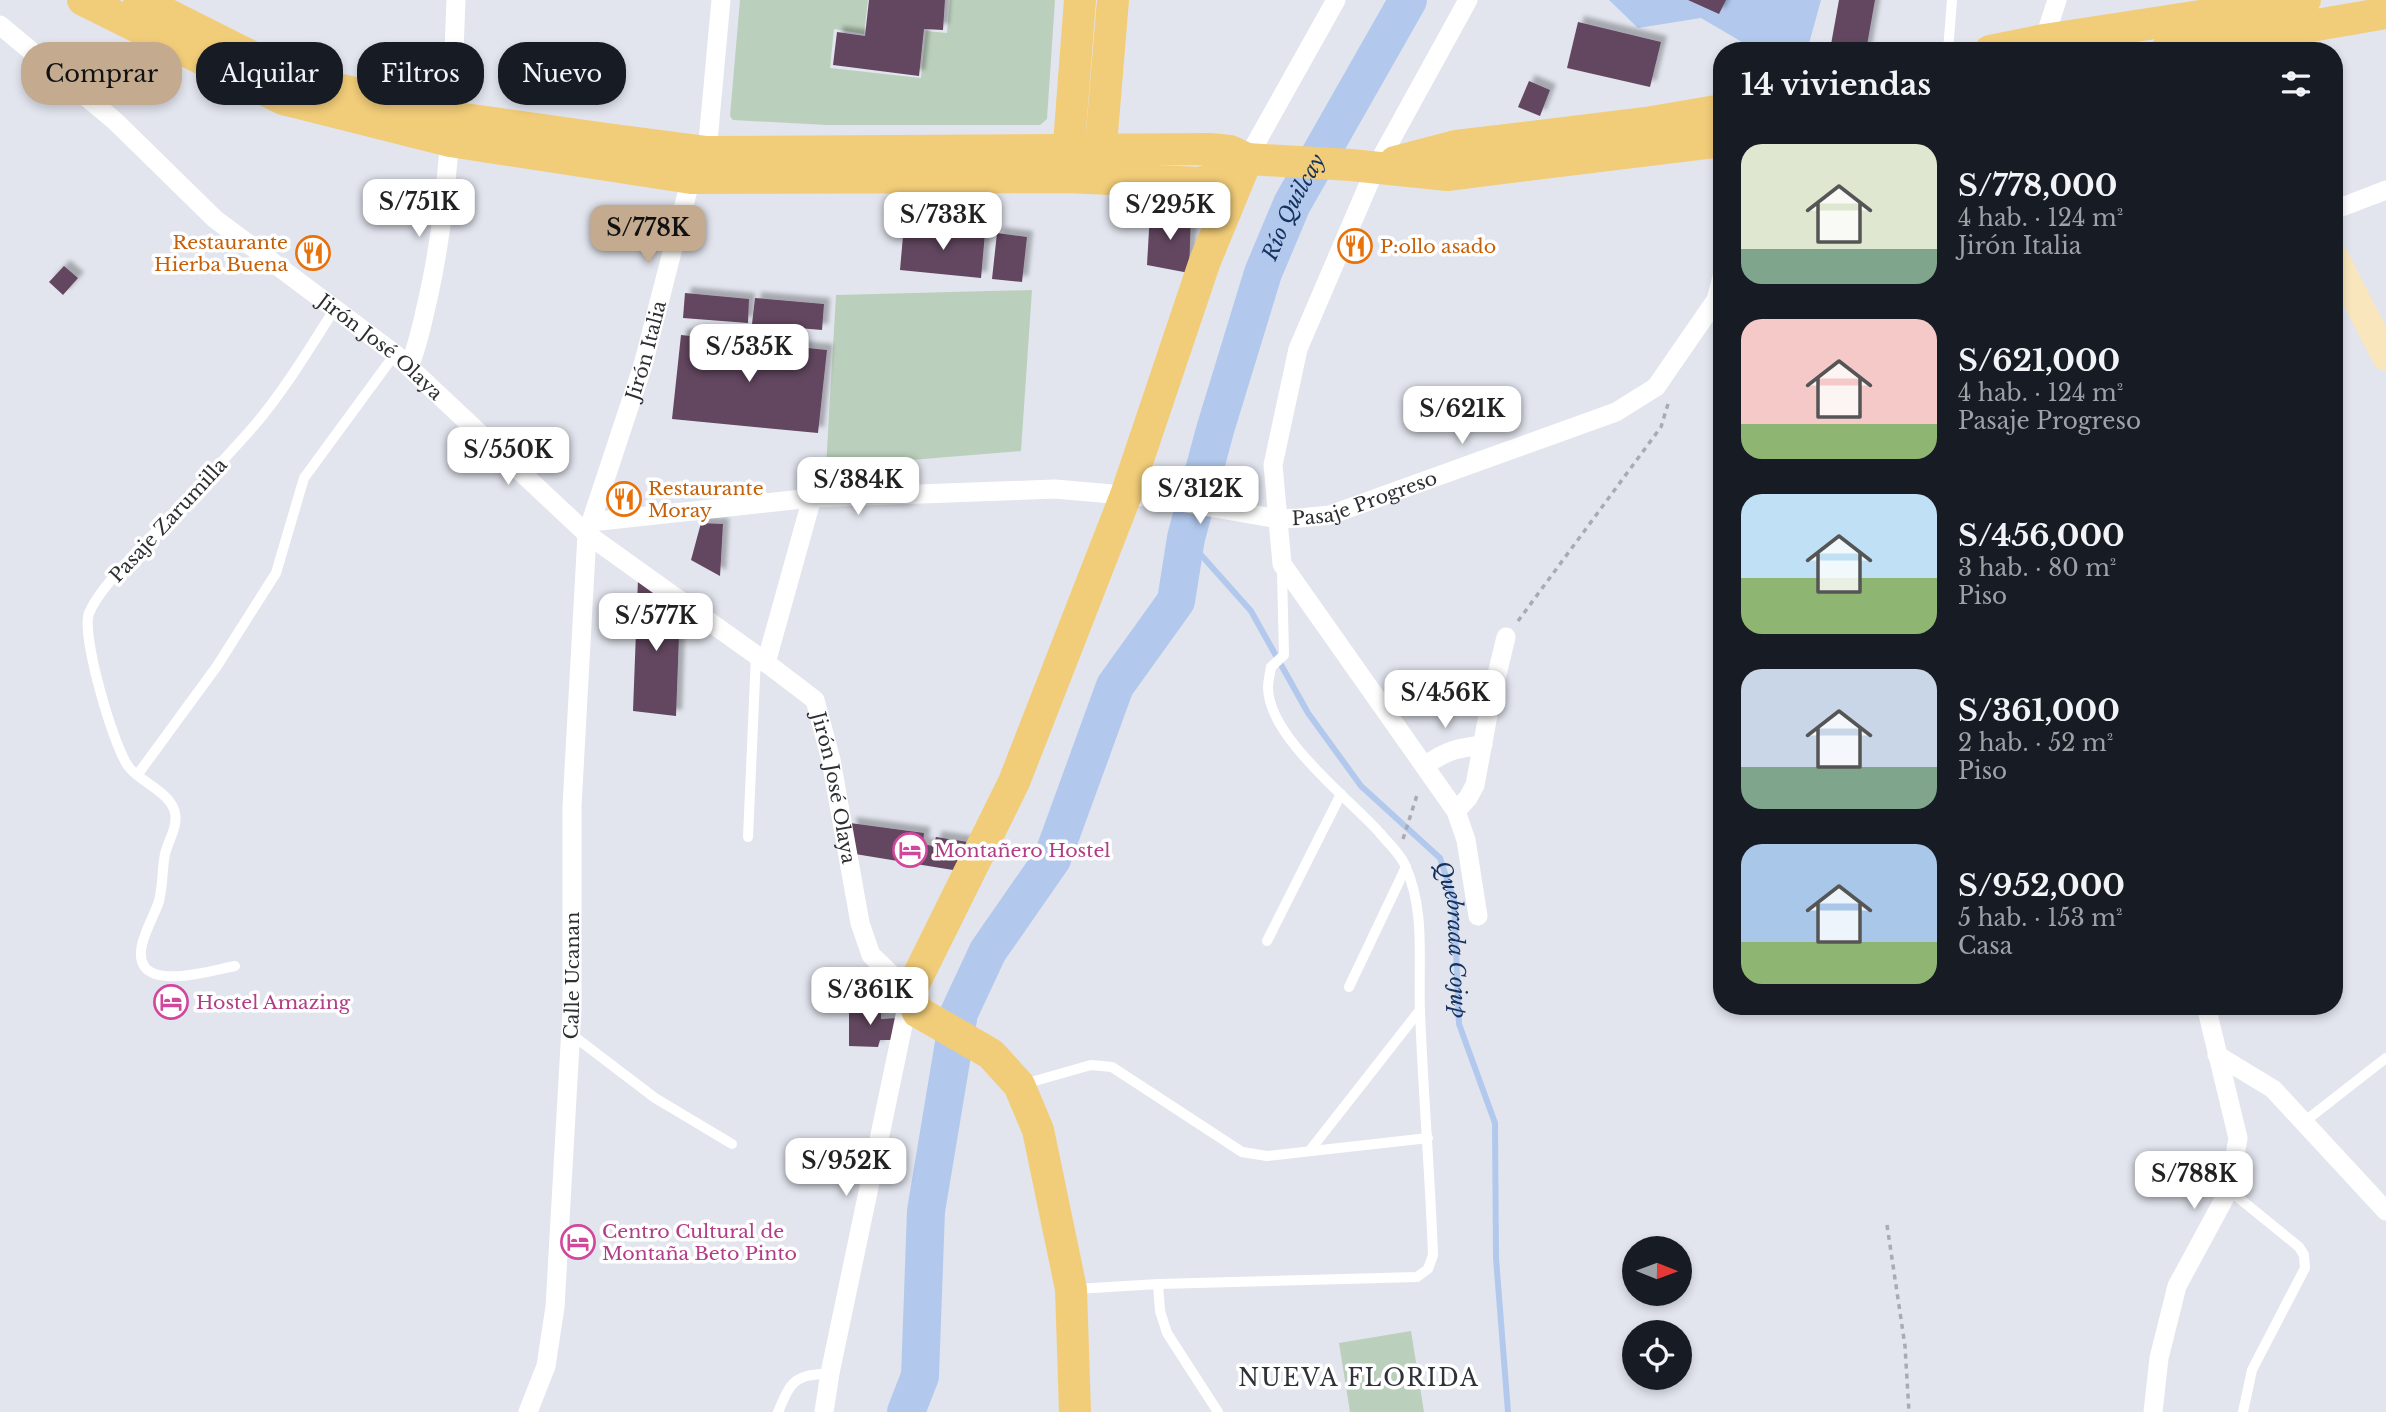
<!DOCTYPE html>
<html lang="es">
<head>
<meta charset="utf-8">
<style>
	body { margin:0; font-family:"Libre Baskerville",serif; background:#20242c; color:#f1f3f6; height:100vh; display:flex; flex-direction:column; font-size:26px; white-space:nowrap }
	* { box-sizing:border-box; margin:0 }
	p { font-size:23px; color:#9ea1a6 }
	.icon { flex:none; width:38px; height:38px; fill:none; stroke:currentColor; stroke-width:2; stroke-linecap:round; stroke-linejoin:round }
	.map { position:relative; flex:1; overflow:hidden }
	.details { position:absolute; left:1713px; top:42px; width:630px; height:973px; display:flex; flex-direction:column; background:#171b24; border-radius:28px; box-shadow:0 4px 10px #0003 }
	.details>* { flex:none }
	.hud { position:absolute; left:21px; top:42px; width:665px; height:63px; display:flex; gap:14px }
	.needle { width:46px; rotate:91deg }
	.controls { position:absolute; left:1622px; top:1236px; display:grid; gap:14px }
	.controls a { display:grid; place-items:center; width:70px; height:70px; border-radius:50%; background:#171b24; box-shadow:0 4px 10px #0003; font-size:35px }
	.price { position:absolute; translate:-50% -60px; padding:0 16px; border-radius:14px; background:#fff; color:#222; font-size:23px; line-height:46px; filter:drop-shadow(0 2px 4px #0008) }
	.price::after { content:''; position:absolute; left:50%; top:42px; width:21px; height:16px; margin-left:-10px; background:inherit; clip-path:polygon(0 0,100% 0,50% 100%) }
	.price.selected { background:#c4ab8f; color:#111 }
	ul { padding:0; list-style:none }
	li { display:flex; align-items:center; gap:21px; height:175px; padding:0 28px }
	li span { display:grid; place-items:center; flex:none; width:196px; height:140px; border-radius:21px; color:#555 }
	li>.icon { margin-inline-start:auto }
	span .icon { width:84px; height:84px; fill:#fffc; stroke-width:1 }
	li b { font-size:30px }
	h2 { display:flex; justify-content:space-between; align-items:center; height:84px; padding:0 28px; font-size:30px }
	.chip { padding:0 24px; border-radius:28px; background:#171b24; box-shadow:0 4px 10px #0003; font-size:24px; line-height:63px }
	.chip.selected { background:#c4ab8f; color:#111 }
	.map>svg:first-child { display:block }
</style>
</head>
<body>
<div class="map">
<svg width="2386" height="1412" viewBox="0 0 2386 1412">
	<defs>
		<filter id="shadow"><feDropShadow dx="6" dy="-6" stdDeviation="2" flood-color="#0004"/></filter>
	</defs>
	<rect width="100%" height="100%" fill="#e2e5ee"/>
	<g fill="#bbd0bc">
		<path d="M740 0H868L864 34 834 29 830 68 921 78 926 31 947 33 950 0H1055L1047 119 1040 125H827L733 120 730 116Z"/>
		<path d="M1032 290 1021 451 826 467 836 295Z"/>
		<path d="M1411 1331 1424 1412H1350L1339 1343Z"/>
	</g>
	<path fill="#b2c9ed" d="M1609 0H1821L1807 51H1748L1747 45 1701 18 1638 28Z"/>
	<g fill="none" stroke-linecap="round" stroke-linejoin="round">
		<path stroke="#b2c9ed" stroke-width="6" id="s1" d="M1186 538 1251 611 1308 713 1361 786 1440 858 1454 900 1459 1024 1495 1123 1496 1258 1508 1412"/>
		<path stroke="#b2c9ed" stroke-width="38" id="s2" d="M906 1412 920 1376 926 1211 959 1013 988 951 1052 859 1115 686 1176 601 1186 538 1215 430 1263 273 1292 204 1408 0"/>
	</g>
	<g fill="#644661" filter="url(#shadow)">
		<path d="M869 0H945L943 30 924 29 919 76 833 65 837 32 865 36Z"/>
		<path d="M1688 0H1726L1719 14Z"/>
		<path d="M1839 0H1875L1866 51 1830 50Z"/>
		<path d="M1578 22 1661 42 1650 87 1567 68Z"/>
		<path d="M1529 81 1550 90 1540 116 1518 107Z"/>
		<path d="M1150 213 1191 215 1189 273 1147 265Z"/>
		<path d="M904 225 985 233 981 278 900 270Z"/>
		<path d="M997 233 1027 237 1022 282 992 279Z"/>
		<path d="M64 266 78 278 63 295 49 282Z"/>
		<path d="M685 293 749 299 748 323 683 318Z"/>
		<path d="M755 298 824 304 822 330 752 324Z"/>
		<path d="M681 335 827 350 818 433 672 419Z"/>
		<path d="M701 523 723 524 720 576 691 560Z"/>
		<path d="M638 579 680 609 676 716 633 711Z"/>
		<path d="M850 823 924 833 923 844 933 846 936 837 968 842 959 871 855 854Z"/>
		<path d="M849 1006 881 1007V1019L897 1018 896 1040H880L878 1047 849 1046Z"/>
	</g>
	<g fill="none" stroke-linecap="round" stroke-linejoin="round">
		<g stroke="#a8abb2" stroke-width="3.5" stroke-dasharray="5 5" stroke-linecap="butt">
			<path d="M1518 621 1661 427 1668 404"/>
			<path d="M1403 839 1418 792"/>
			<path d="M1887 1225 1905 1346 1909 1412"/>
		</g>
		<g stroke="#fff" stroke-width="10">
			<path d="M1948 51 1952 0"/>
			<path d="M138 774 217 666 276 573 304 478 395 354"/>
			<path d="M748 837 756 655"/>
			<path d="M1267 941 1341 794"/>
			<path d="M235 966C213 970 158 987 144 966 133 949 154 918 159 901 163 886 162 869 165 854 168 841 178 827 175 813 171 792 138 781 128 766 113 745 81 635 89 613 98 591 128 561 145 543 179 507 213 472 246 435 280 398 307 352 334 310"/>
			<path d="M1349 987 1406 867"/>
			<path d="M571 1034 655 1098 732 1144"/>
			<path d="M1024 1084 1091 1065 1112 1067 1242 1152 1267 1156 1428 1138"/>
			<path d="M2304 1122 2386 1058"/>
			<path d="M1311 1149 1420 1010"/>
			<path d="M2229 1190 2299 1247 2304 1255 2305 1268 2252 1370 2243 1412"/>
			<path d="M1158 1284 1160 1311 1167 1333 1218 1412"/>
			<path d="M1077 1289 1158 1284 1417 1277 1428 1269 1433 1255C1430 1173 1423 1092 1420 1011 1418 962 1426 911 1405 865 1399 852 1388 843 1379 832 1347 797 1269 737 1268 688 1268 681 1270 674 1271 667L1284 655 1282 572"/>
			<path d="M778 1412C792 1379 794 1376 830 1373"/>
		</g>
		<g stroke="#fff" stroke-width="19">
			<path d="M1468 0 1376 167 1298 349 1273 465 1282 564 1456 811 1466 840 1478 916"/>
			<path id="s3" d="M0 25 115 121 215 219 395 354 587 534 756 655 815 700 831 760 860 923 871 955 910 992 830 1373 824 1412"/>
			<path d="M2044 46V40L2057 0"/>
			<path d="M1247 159 1336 0"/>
			<path d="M2334 210 2386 190"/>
			<path d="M409 367C419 343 423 319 429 294 450 198 452 99 456 0"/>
			<path id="s4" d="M591 522 812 498 1055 489 1158 498 1278 519 1300 518 1330 515 1616 412 1656 387 1716 300 1722 277"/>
			<path d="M766 663 812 498"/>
			<path d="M1426 765C1447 750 1458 748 1483 745"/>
			<path d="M1456 811 1468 798 1475 785 1491 699 1506 637"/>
			<path d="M2217 1055 2273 1089 2386 1211"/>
			<path id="s5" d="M528 1412 546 1366 555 1307 572 1010V806L587 534 643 365 691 178 707 152 721 0"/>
			<path d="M2153 1412 2159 1358 2177 1286 2229 1190 2238 1138 2206 1006"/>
		</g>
		<g stroke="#f9e6bc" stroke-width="28">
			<path d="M2298 6 2301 51"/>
			<path d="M2334 256 2386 357"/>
		</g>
		<g stroke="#f2cd79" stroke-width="32">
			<path d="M83 0 283 99 450 141 691 178 1066 177 1200 183 1224 175 1247 159"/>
			<path d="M139 0 294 78 451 117 607 139 707 152 1210 149 1230 151 1247 159 1351 165 1447 175 1722 141"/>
			<path d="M1990 51 2044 40 2305 0"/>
			<path d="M2166 51 2386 13"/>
			<path d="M1395 162 1456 146 1646 123 1722 110"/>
			<path d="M1099 169 1113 0"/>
			<path d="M1067 170 1080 0"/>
			<path d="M1075 1412 1071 1289 1038 1130 1019 1085 991 1054 918 1012 910 992 1014 782 1126 495 1205 261 1247 159"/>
		</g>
	</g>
	<defs>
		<g id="restaurant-ring" transform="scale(1.75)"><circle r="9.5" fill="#fff" stroke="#e8710a" stroke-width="1.5"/><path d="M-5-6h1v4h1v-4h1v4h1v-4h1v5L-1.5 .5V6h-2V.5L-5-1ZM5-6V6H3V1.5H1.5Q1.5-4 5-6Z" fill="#e8710a"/></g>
		<g id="hotel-ring" transform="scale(1.75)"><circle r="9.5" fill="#fff" stroke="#d1479c" stroke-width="1.5"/><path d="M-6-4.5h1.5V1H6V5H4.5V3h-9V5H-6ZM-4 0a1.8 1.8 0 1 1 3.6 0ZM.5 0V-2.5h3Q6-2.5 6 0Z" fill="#d1479c"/></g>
	</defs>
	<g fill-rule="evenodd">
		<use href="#restaurant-ring" x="1355" y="246"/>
		<use href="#restaurant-ring" x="313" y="253"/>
		<use href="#restaurant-ring" x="624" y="499"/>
		<use href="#hotel-ring" x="910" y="850"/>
		<use href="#hotel-ring" x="171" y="1002"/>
		<use href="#hotel-ring" x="578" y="1242"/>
	</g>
	<g text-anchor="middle" stroke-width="7" stroke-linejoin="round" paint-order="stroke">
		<g font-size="19" fill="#c56008" stroke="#fff" text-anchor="start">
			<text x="288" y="249" text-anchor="end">Restaurante<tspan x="288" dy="22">Hierba Buena</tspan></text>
			<text x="1380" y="253">P:ollo asado</text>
			<text x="648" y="495">Restaurante<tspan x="648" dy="22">Moray</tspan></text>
		</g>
		<g font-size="19" fill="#2e2f32" stroke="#fff">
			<text dy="7" stroke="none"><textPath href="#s3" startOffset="499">Jirón José Olaya</textPath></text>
			<text dy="7" stroke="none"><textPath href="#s5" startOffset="1076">Jirón Italia</textPath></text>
			<text dy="7" stroke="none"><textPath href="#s4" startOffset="780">Pasaje Progreso</textPath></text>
			<text transform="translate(168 520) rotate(-47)" y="7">Pasaje Zarumilla</text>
			<text dy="7" stroke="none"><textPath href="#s3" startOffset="1150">Jirón José Olaya</textPath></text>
			<text dy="7" stroke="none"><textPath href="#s5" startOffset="441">Calle Ucanan</textPath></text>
		</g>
		<g font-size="19" fill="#b23c85" stroke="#fff" text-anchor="start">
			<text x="934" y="857">Montañero Hostel</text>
			<text x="196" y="1009">Hostel Amazing</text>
			<text x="602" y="1238">Centro Cultural de<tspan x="602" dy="22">Montaña Beto Pinto</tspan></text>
		</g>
		<g font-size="21" font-style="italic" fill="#15325f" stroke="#fff">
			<text dy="7" stroke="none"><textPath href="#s2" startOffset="1286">Río Quilcay</textPath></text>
			<text dy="7" stroke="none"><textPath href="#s1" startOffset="495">Quebrada Cojup</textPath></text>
		</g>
		<g font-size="23" letter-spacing="2" fill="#303239" stroke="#fff">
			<text x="1359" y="1386">NUEVA FLORIDA</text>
		</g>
	</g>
</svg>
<div class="controls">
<a><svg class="needle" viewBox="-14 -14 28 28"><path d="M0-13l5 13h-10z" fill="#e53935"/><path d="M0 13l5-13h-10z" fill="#9ea1a6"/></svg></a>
<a><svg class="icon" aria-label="locate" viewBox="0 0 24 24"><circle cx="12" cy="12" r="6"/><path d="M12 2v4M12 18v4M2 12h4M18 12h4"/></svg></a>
</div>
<b class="price" style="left:419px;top:239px">S/751K</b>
<b class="price" style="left:1170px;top:242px">S/295K</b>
<b class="price" style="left:943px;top:252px">S/733K</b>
<b class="price selected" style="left:648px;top:265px">S/778K</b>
<b class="price" style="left:749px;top:384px">S/535K</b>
<b class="price" style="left:1462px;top:446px">S/621K</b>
<b class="price" style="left:508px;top:487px">S/550K</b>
<b class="price" style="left:858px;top:517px">S/384K</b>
<b class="price" style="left:1200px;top:526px">S/312K</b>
<b class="price" style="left:656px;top:653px">S/577K</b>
<b class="price" style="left:1445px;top:730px">S/456K</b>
<b class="price" style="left:870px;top:1027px">S/361K</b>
<b class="price" style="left:846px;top:1198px">S/952K</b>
<b class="price" style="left:2194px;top:1211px">S/788K</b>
<div class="hud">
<a class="chip selected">Comprar</a>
<a class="chip">Alquilar</a>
<a class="chip">Filtros</a>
<a class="chip">Nuevo</a>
</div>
<section class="details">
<h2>14 viviendas<svg class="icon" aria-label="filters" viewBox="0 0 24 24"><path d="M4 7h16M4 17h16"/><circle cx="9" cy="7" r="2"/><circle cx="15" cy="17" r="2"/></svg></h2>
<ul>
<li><span style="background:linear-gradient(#dfe7d0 75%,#7fa58c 0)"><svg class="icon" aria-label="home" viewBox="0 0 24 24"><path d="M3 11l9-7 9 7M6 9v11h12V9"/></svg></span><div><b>S/778,000</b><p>4 hab. · 124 m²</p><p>Jirón Italia</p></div></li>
<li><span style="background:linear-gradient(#f6c9c9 75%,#8fb573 0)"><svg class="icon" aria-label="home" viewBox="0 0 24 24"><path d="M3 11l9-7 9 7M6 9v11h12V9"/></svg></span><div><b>S/621,000</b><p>4 hab. · 124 m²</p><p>Pasaje Progreso</p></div></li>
<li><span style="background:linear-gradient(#bfe0f5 60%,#8fb573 0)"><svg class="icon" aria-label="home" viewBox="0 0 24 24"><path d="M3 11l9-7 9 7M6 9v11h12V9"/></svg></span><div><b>S/456,000</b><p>3 hab. · 80 m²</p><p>Piso</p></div></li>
<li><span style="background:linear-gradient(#c9d6e8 70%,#7fa58c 0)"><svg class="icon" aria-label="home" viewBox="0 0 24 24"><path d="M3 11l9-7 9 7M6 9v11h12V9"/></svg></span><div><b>S/361,000</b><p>2 hab. · 52 m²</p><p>Piso</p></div></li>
<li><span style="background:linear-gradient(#a9c7e8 70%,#8fb573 0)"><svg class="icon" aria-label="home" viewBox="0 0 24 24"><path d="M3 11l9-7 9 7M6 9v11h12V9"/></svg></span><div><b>S/952,000</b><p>5 hab. · 153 m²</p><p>Casa</p></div></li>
</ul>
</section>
</div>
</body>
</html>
